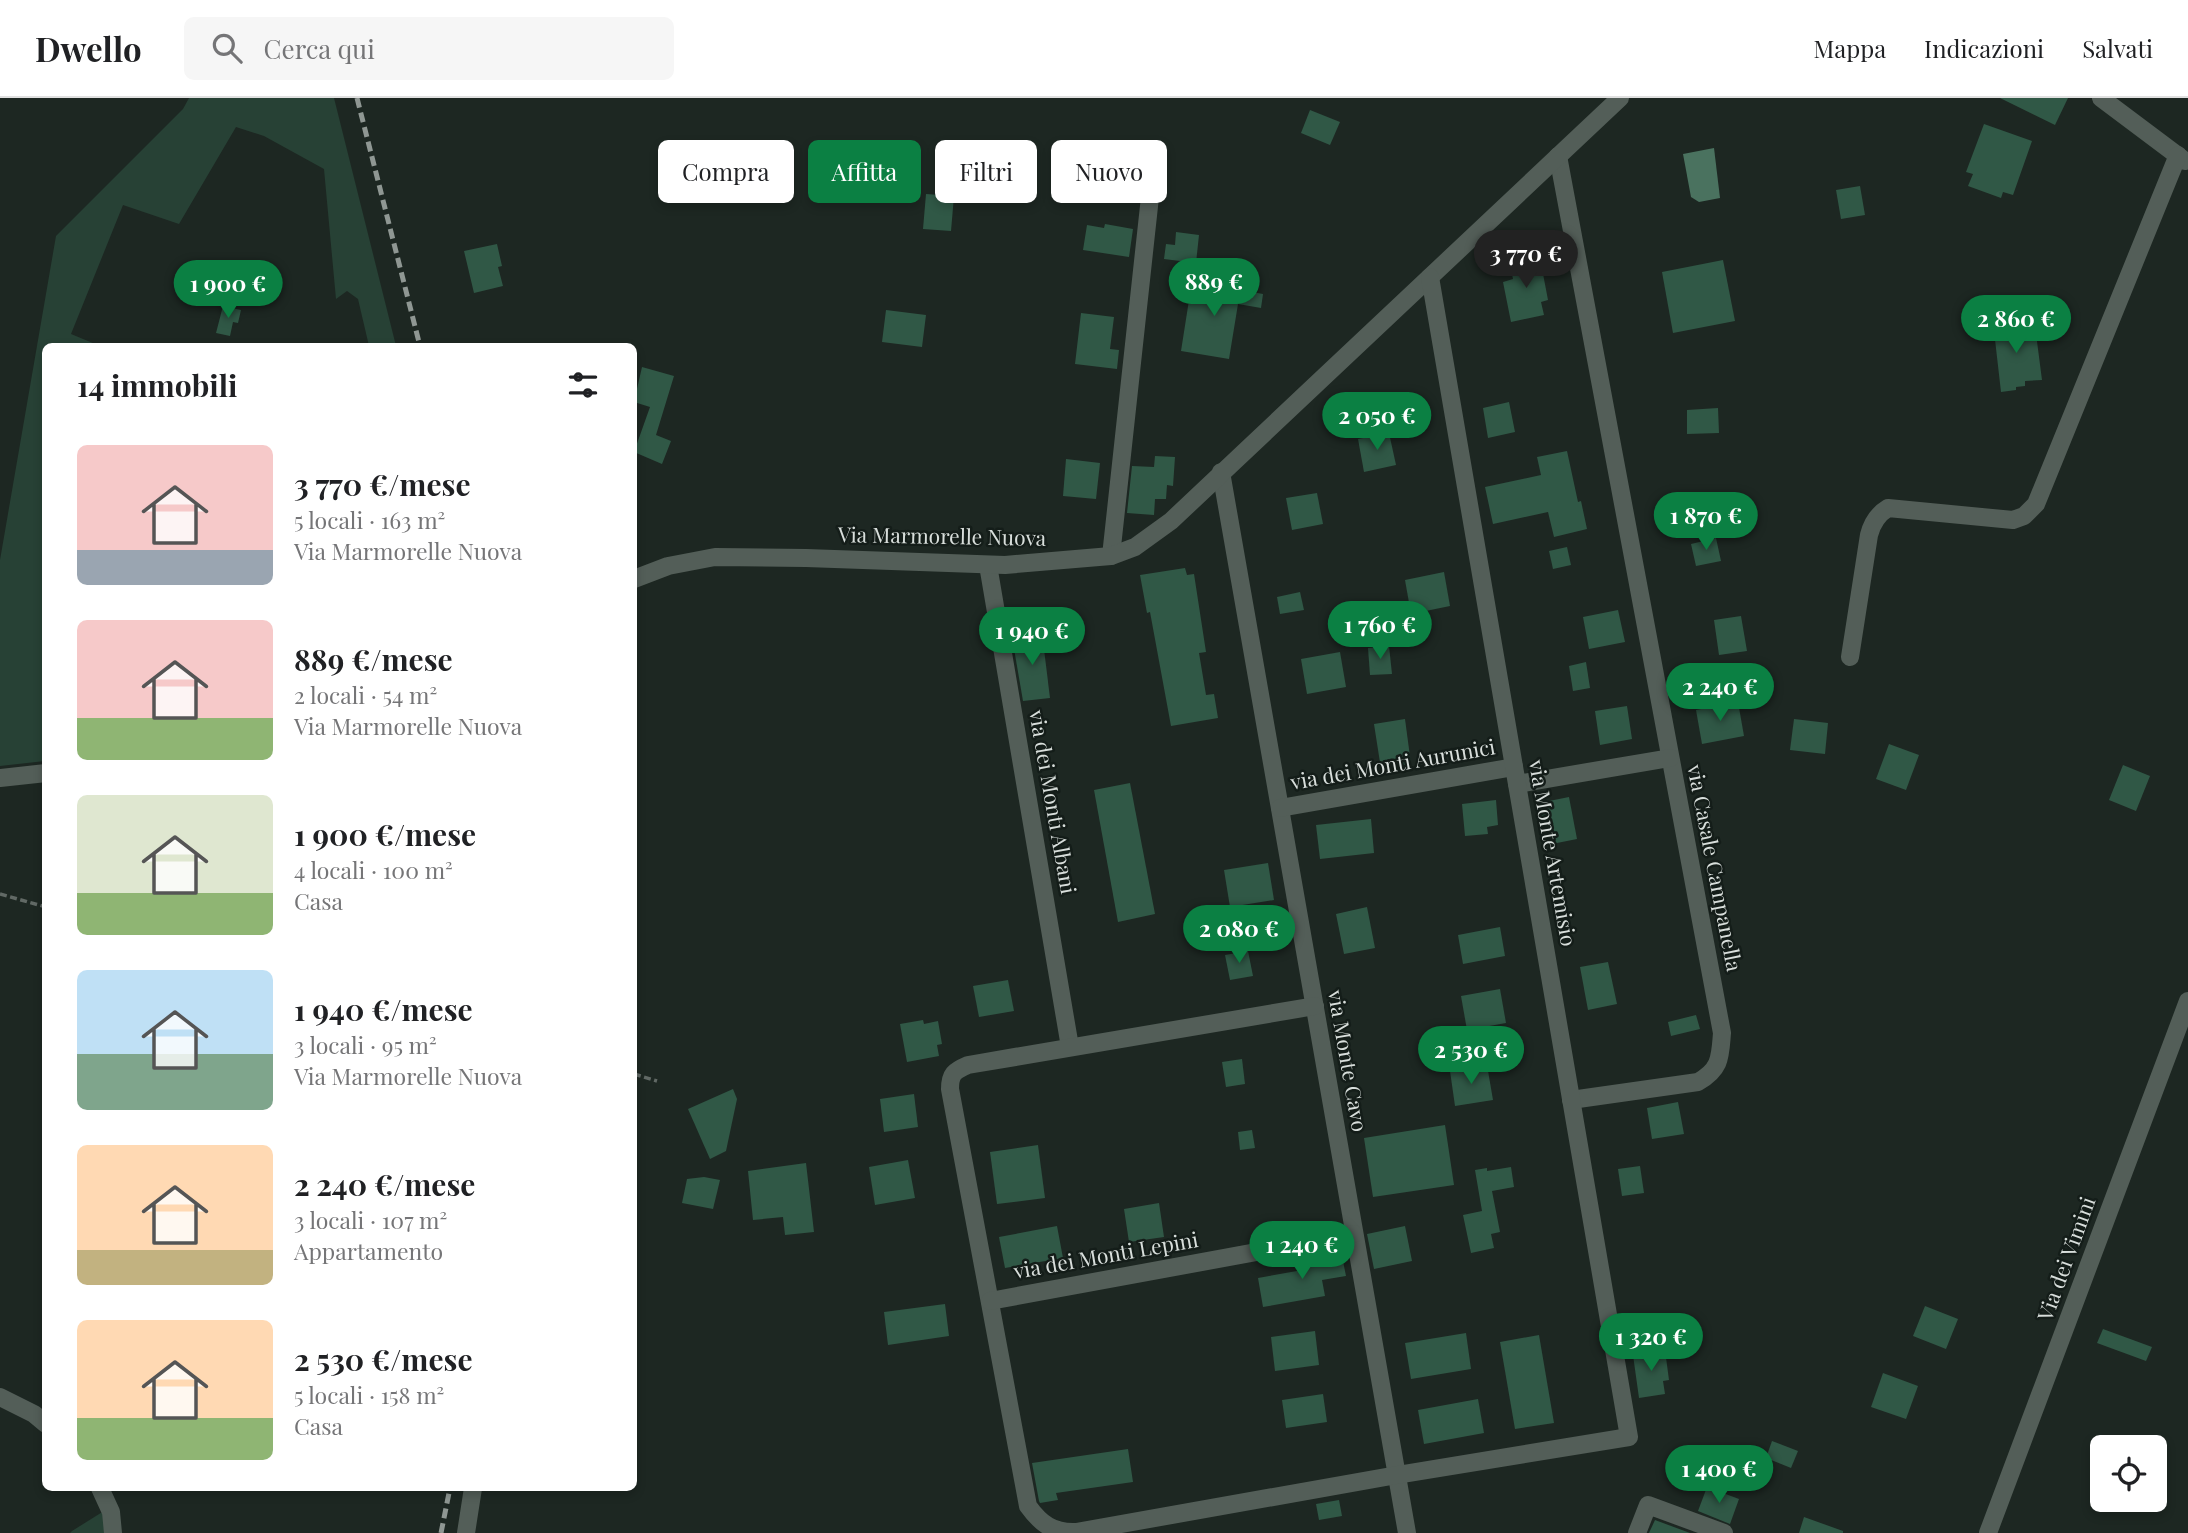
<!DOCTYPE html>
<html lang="it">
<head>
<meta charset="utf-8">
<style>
	body { margin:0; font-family:"Playfair Display",serif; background:#f6f6f6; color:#202124; height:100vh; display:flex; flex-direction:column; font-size:26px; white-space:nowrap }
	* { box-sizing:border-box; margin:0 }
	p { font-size:23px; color:#757577 }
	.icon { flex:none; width:38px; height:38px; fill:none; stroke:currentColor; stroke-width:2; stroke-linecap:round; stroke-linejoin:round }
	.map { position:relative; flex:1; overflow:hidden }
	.details { position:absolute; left:42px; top:245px; width:595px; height:1148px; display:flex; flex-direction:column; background:#fff; border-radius:10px; box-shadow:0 4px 10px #0003 }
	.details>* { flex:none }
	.top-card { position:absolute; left:658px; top:42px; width:665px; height:63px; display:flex; gap:14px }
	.fabs { position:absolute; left:2090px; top:1337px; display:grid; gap:14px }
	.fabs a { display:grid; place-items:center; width:77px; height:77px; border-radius:10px; background:#fff; box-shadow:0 4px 10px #0003; font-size:35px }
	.price { position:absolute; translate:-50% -60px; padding:0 16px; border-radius:24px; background:#0b8043; color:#fff; font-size:23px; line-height:46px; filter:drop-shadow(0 2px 4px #0008) }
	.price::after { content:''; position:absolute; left:50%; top:42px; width:21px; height:16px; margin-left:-10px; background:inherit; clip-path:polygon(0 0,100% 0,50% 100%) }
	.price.current { background:#222; color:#fff }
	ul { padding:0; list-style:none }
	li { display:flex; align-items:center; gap:21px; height:175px; padding:0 35px }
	li span { display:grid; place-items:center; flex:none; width:196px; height:140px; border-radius:10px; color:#555 }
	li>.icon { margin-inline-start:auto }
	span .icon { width:84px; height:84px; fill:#fffc; stroke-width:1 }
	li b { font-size:30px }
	h2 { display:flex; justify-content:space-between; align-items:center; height:84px; padding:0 35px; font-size:30px }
	.tag { padding:0 24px; border-radius:10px; background:#fff; box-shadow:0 4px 10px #0003; font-size:24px; line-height:63px }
	.tag.current { background:#0b8043; color:#fff }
	header { display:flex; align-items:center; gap:42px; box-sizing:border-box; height:98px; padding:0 35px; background:#fff; border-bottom:2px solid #e0e0e0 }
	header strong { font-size:33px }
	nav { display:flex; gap:38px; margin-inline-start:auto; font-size:24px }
	.search { width:490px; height:63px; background:#f6f6f6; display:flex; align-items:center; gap:18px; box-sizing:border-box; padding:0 24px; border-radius:10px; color:#757577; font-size:26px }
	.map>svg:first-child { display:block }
</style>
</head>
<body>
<header>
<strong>Dwello</strong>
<div class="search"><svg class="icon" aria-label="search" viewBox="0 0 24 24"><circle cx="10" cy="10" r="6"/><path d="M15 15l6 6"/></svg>Cerca qui</div>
<nav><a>Mappa</a><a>Indicazioni</a><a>Salvati</a></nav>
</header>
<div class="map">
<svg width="2188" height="1435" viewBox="0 0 2188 1435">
	<rect width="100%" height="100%" fill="#1d2722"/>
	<g fill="#274135">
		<path d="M189 0H334L396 248H369L358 201 347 193 336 201 324 71 264 38 236 29 179 126 123 107 71 236 100 248H46L45 663 0 668V462L56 138 183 11Z"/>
		<path d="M104 1413 107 1435H70L72 1433Z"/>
	</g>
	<path fill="#4a725f" d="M1714 50 1720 100 1699 104 1691 99 1683 56Z"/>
	<g fill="#305846">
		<path d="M2000 0H2068L2055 27Z"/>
		<path d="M1310 12 1340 24 1330 47 1301 35Z"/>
		<path d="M1984 26 2032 43 2013 97 2003 94 2001 100 1968 88 1973 76 1966 74Z"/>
		<path d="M1129 73 1148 76 1146 88 1128 86Z"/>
		<path d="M1860 88 1865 117 1841 121 1836 92Z"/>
		<path d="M926 96 954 98 951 133 923 131Z"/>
		<path d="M1105 126 1133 131 1129 159 1083 152 1087 127 1104 130Z"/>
		<path d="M1176 134 1199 137 1196 165 1164 161 1166 146 1175 147Z"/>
		<path d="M497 146 502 168 498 169 503 188 474 195 464 153Z"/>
		<path d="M1540 160 1548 202 1541 204 1544 217 1511 224 1503 184 1513 181 1510 166Z"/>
		<path d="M1723 162 1735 223 1673 235 1662 174Z"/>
		<path d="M1192 183 1263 196 1261 210 1238 206 1229 261 1181 253Z"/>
		<path d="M223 208 241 212 238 225 233 224 230 238 216 235Z"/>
		<path d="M886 212 926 217 922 249 882 244Z"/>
		<path d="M1081 215 1114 219 1110 251 1119 252 1117 271 1075 266Z"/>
		<path d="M2006 223 2007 226 2016 225 2017 230 2035 228 2042 282 2025 283V288L2016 289V292L2001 294 1993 224Z"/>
		<path d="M642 269 674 278 656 337 671 343 662 366 634 354 650 309 634 304Z"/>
		<path d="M1509 304 1515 334 1488 340 1483 310Z"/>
		<path d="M1718 310 1719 335 1687 336V312Z"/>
		<path d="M1389 335 1396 367 1364 374 1358 341Z"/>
		<path d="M1567 353 1578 404 1581 403 1587 431 1554 439 1548 414 1493 426 1485 389 1541 377 1537 359Z"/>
		<path d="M1155 358 1175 359 1173 388 1167 387 1166 401H1155L1154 417 1127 415 1132 368 1154 369Z"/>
		<path d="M1066 361 1100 365 1096 401 1063 398Z"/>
		<path d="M1317 395 1323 426 1292 432 1286 400Z"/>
		<path d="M1716 440 1721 463 1696 468 1691 446Z"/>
		<path d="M1567 449 1571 467 1553 471 1549 453Z"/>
		<path d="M1185 470 1187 477 1194 476 1206 554 1199 555 1206 597 1214 596 1218 620 1171 628 1150 514 1147 515 1140 477Z"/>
		<path d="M1444 474 1450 508 1411 516 1405 482Z"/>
		<path d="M1300 494 1304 512 1280 516 1277 499Z"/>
		<path d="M1618 512 1625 544 1589 551 1583 519Z"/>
		<path d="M1741 518 1747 553 1719 557 1714 522Z"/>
		<path d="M1042 535 1050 600 1023 603 1012 539Z"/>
		<path d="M1389 548 1392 576 1370 577 1368 550Z"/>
		<path d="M1340 554 1346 589 1307 596 1301 561Z"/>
		<path d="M1586 564 1590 590 1573 593 1569 568Z"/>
		<path d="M1738 604 1744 638 1702 646 1696 612Z"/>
		<path d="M1627 608 1632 641 1600 647 1595 613Z"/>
		<path d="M1405 621 1411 666 1381 671 1374 626Z"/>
		<path d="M1794 621 1828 625 1825 656 1790 652Z"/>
		<path d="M1889 646 1919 657 1906 692 1876 681Z"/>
		<path d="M2123 667 2150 678 2136 713 2109 702Z"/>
		<path d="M1130 685 1155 816 1118 824 1094 692Z"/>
		<path d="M1569 699 1577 741 1547 747 1539 705Z"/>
		<path d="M1496 702 1498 727 1487 729 1488 736 1465 738 1462 706Z"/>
		<path d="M1371 721 1374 755 1320 761 1316 727Z"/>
		<path d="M1268 765 1274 802 1230 809 1224 772Z"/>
		<path d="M1367 809 1375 850 1344 856 1336 816Z"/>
		<path d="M1500 829 1505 858 1463 866 1458 837Z"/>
		<path d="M1248 853 1253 878 1230 882 1225 857Z"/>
		<path d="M1608 864 1617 906 1588 912 1580 869Z"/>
		<path d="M1008 882 1014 913 979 919 973 888Z"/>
		<path d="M1500 891 1506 925 1467 932 1461 898Z"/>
		<path d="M1696 917 1700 931 1671 938 1668 924Z"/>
		<path d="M923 922 924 926 938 923 942 946 937 947 939 958 907 964 900 926Z"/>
		<path d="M1242 961 1245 986 1226 989 1222 964Z"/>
		<path d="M1487 967 1493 1002 1455 1008 1450 973Z"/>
		<path d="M733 991 737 1001 726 1053 710 1061 688 1011Z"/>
		<path d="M914 996 918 1029 884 1034 880 1001Z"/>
		<path d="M1678 1004 1684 1036 1652 1041 1647 1010Z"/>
		<path d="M1445 1027 1454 1087 1373 1099 1364 1040Z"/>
		<path d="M1252 1032 1255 1050 1240 1052 1238 1034Z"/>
		<path d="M1038 1047 1045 1100 997 1106 990 1054Z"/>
		<path d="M908 1062 915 1100 875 1107 869 1069Z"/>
		<path d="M806 1065 814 1134 785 1137 783 1119 753 1122 748 1073Z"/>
		<path d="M1640 1068 1644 1095 1622 1098 1618 1071Z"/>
		<path d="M1511 1069 1514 1089 1492 1093 1500 1134 1491 1136 1494 1150 1471 1155 1463 1117 1482 1113 1475 1072 1487 1070V1073Z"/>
		<path d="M704 1079 720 1082 713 1111 682 1105 687 1081Z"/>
		<path d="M1159 1105 1164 1139 1129 1144 1124 1111Z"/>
		<path d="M1057 1128 1063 1160 1005 1170 999 1139Z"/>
		<path d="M1405 1128 1412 1163 1374 1171 1367 1136Z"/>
		<path d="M1341 1153 1346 1178 1322 1182 1325 1198 1263 1209 1258 1180 1308 1171 1306 1160Z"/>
		<path d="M945 1206 949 1238 888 1247 884 1214Z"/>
		<path d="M1925 1208 1958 1221 1946 1251 1913 1238Z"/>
		<path d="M2103 1231 2152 1249 2146 1263 2097 1245Z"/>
		<path d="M1315 1233 1319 1267 1275 1273 1271 1239Z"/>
		<path d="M1466 1235 1471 1271 1411 1281 1405 1245Z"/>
		<path d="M1539 1237 1554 1325 1515 1331 1500 1244Z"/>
		<path d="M1665 1252 1669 1282 1663 1283 1665 1296 1639 1300 1633 1257Z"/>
		<path d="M1883 1275 1918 1288 1906 1321 1871 1309Z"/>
		<path d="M1323 1296 1327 1324 1286 1330 1282 1302Z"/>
		<path d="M1478 1301 1484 1335 1424 1346 1418 1312Z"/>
		<path d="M1772 1343 1798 1353 1791 1370 1766 1360Z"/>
		<path d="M1128 1351 1133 1384 1056 1395 1058 1402 1040 1405 1039 1403 1032 1365Z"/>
		<path d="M1707 1389 1739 1401 1730 1426 1698 1413Z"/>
		<path d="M1339 1402 1342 1418 1319 1422 1316 1406Z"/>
		<path d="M1804 1419 1843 1433V1435H1799Z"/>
		<path d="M1655 1422 1690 1435H1649Z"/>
	</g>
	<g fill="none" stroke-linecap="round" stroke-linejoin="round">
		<g stroke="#616965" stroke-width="3.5" stroke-dasharray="7 3.5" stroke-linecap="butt">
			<path d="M0 796 46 809"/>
			<path d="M634 976 657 983"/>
		</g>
		<g stroke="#535e58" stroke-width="18">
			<path d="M2101 0 2185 63"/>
			<path d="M1558 58 1722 935C1720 959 1721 971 1698 984L1571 1002"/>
			<path d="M1221 374 1407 1435"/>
			<path d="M1111 458 1150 99"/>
			<path d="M988 467 1070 949"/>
			<path d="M634 481 668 468 715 459 806 460 1005 467 1111 458 1135 449 1171 423 1620 0"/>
			<path d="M1850 559 1869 437C1872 425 1878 416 1888 410L2013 422 2024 418 2036 406 2178 57"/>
			<path d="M0 680 46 675"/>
			<path d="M1517 686 1670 660"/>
			<path d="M1280 710 1514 669"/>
			<path d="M1315 908 968 967C954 973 950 976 950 991L1028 1408C1041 1426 1053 1435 1076 1434L1397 1377 1629 1339 1430 179"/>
			<path d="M990 1203 1354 1136"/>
			<path d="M0 1299 34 1316 46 1326"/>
			<path d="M100 1390 111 1414 113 1435"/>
			<path d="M466 1435 473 1390"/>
			<path d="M1637 1435 1648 1407 1724 1435"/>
			<path d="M1988 1435 2188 903"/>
		</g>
		<g stroke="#8f9793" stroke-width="5" stroke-dasharray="10 5" stroke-linecap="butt">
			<path d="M357 0 420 248"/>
			<path d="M441 1435 450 1390"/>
		</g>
	</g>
	<g text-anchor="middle" stroke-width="5" stroke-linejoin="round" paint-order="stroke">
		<g font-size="21" fill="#d8dedb" stroke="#141d19">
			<text transform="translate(942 439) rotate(1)" y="7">Via Marmorelle Nuova</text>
			<text transform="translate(1393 667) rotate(-10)" y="7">via dei Monti Aurunici</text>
			<text transform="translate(1052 704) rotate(80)" y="7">via dei Monti Albani</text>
			<text transform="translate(1552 755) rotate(80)" y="7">via Monte Artemisio</text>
			<text transform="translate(1714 770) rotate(79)" y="7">via Casale Campanella</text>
			<text transform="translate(1347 963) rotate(80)" y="7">via Monte Cavo</text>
			<text transform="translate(1106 1158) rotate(-10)" y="7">via dei Monti Lepini</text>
			<text transform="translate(2067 1161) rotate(-70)" y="7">Via dei Vimini</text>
		</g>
	</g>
</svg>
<div class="fabs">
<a><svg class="icon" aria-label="locate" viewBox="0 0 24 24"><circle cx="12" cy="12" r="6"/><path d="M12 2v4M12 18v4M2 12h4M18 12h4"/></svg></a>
</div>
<b class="price current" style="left:1526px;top:192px">3 770 €</b>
<b class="price" style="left:1214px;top:220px">889 €</b>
<b class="price" style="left:228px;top:222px">1 900 €</b>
<b class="price" style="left:2016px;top:257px">2 860 €</b>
<b class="price" style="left:1377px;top:354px">2 050 €</b>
<b class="price" style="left:1706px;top:454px">1 870 €</b>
<b class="price" style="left:1380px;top:563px">1 760 €</b>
<b class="price" style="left:1032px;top:569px">1 940 €</b>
<b class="price" style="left:1720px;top:625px">2 240 €</b>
<b class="price" style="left:1239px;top:867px">2 080 €</b>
<b class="price" style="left:1471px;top:988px">2 530 €</b>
<b class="price" style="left:1302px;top:1183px">1 240 €</b>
<b class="price" style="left:1651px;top:1275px">1 320 €</b>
<b class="price" style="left:1719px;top:1407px">1 400 €</b>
<div class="top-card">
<a class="tag">Compra</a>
<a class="tag current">Affitta</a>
<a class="tag">Filtri</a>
<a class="tag">Nuovo</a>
</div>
<section class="details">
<h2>14 immobili<svg class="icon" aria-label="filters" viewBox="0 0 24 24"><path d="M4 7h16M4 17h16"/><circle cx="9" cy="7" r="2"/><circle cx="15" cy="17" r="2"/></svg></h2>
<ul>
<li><span style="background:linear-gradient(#f6c9c9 75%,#9aa5b1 0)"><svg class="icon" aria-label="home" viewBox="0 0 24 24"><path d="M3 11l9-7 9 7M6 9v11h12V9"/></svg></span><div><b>3 770 €/mese</b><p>5 locali · 163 m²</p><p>Via Marmorelle Nuova</p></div></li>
<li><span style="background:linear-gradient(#f6c9c9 70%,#8fb573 0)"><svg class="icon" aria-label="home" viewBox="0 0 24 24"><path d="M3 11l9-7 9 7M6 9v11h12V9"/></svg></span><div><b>889 €/mese</b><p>2 locali · 54 m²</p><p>Via Marmorelle Nuova</p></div></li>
<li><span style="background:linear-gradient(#dfe7d0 70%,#8fb573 0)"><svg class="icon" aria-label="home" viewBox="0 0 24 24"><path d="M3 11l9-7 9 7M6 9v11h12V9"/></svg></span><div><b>1 900 €/mese</b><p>4 locali · 100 m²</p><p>Casa</p></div></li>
<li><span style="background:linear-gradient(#bfe0f5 60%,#7fa58c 0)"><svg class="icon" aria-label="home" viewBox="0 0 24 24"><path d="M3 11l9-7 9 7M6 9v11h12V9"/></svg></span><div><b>1 940 €/mese</b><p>3 locali · 95 m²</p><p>Via Marmorelle Nuova</p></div></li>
<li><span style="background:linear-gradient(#ffd9b3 75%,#c2b280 0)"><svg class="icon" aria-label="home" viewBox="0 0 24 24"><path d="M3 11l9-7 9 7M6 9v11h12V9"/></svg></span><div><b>2 240 €/mese</b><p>3 locali · 107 m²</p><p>Appartamento</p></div></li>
<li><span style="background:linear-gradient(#ffd9b3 70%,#8fb573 0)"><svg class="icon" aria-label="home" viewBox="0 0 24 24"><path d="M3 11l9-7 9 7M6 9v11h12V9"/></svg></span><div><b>2 530 €/mese</b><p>5 locali · 158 m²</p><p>Casa</p></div></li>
</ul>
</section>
</div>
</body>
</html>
